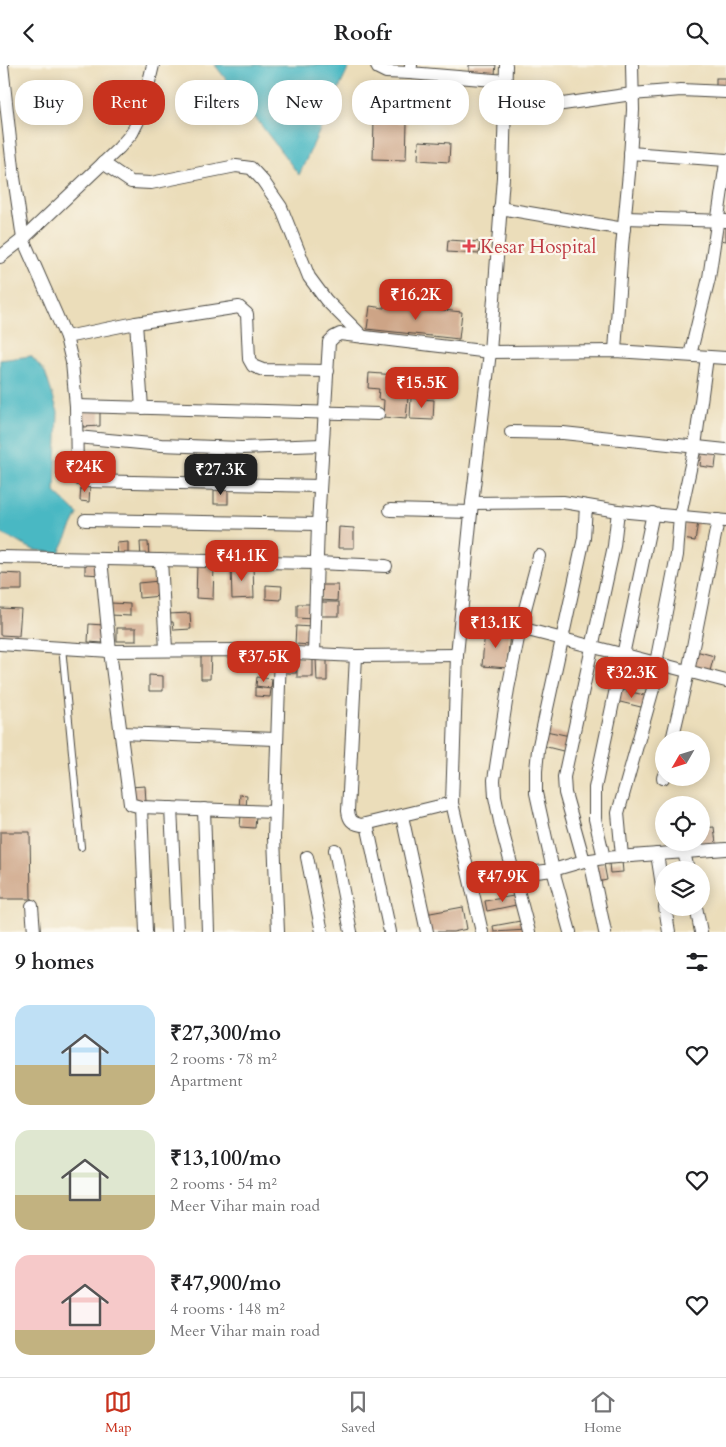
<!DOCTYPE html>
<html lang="en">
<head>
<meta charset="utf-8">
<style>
	body { margin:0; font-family:Cardo,serif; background:#f2f2f2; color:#202124; height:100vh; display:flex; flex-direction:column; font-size:19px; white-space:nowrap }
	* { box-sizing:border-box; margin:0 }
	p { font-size:16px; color:#757577 }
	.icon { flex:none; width:28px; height:28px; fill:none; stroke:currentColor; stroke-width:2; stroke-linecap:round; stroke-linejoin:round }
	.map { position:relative; height:867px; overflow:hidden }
	.panel { display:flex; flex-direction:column; background:#fff; flex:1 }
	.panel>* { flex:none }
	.hud { position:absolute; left:15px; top:15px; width:696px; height:45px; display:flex; gap:10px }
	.needle { width:32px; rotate:231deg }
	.controls { position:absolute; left:655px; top:666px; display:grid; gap:10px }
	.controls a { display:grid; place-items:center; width:55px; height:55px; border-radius:50%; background:#fff; box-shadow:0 2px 12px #0003; font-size:25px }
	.price { position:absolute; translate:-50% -42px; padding:0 11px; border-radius:10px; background:#c8321e; color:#fff; font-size:16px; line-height:32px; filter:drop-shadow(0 1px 2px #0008) }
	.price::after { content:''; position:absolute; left:50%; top:30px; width:15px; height:11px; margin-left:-8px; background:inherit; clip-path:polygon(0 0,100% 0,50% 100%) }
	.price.active { background:#222; color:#fff }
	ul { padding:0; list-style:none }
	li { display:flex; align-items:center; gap:15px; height:125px; padding:0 15px }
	li span { display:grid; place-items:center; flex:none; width:140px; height:100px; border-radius:15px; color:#555 }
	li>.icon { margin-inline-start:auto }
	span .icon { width:60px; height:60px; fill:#fffc; stroke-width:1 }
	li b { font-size:21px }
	h2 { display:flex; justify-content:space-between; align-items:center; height:60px; padding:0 15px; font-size:21px }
	.tag { padding:0 18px; border-radius:20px; background:#fff; box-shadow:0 2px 12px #0003; font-size:18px; line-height:45px }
	.tag.active { background:#c8321e; color:#fff }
	header { display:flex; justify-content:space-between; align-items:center; height:65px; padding:0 15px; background:#fff; font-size:22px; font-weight:700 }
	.tabs { display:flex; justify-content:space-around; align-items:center; height:70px; border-top:1px solid #e0e0e0; background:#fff; font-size:14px; color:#757577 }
	.tabs a { display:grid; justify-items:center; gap:2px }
	.tabs .active { color:#c8321e }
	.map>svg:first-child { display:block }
</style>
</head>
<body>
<header><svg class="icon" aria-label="back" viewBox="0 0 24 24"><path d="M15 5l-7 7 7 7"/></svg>Roofr<svg class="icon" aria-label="search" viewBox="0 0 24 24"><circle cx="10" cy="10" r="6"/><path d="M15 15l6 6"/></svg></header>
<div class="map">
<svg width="726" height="867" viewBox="0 0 726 867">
	<rect width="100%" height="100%" fill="#fbf7ec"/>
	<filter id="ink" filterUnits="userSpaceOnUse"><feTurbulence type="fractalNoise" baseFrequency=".02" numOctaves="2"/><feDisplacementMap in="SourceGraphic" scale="10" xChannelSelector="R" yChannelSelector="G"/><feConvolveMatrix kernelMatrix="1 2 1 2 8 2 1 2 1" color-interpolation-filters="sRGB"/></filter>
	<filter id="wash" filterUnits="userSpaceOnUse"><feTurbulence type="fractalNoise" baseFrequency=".0096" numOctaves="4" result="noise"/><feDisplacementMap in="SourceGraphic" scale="20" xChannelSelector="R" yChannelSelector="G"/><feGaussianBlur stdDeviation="1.12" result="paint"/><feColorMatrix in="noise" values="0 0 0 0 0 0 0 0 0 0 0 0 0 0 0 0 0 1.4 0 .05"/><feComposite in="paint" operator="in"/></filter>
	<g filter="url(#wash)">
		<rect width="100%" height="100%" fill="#ebddba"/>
		<g fill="#4ab8c3" stroke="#3a7277">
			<path d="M215 0H350L299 110Z"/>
			<path d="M31 291 45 307 58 347 55 427 78 449 59 488 34 485 0 468V295Z"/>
		</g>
		<g id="blocks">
			<g fill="#cda486">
				<path d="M469 0H496L495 9 469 8Z"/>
				<rect x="716" y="13" width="10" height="11"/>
				<path d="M433 18H445V54L433 55Z"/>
				<path d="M374 56 407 58 406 95 373 94Z"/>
				<path d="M419 76 450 78 449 97 418 95Z"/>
				<path d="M721 160 726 161V176L719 175Z"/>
				<path d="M448 175 480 177 479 189 447 187Z"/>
				<path d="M384 239 462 247 459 274 367 264 370 241 384 243Z"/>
				<path d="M369 308 410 311 406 354 383 352 384 335 378 334 379 324 368 323Z"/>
				<path d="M412 312 435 313 434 332 411 330Z"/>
				<path d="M411 333 434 335 433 355 410 354Z"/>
				<path d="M100 346V361L83 362 82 347Z"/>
				<path d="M702 384 717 386 715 403 700 401Z"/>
				<path d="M81 420H90L89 437 80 436Z"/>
				<rect x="214" y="424" width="14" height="15"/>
				<path d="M685 456 698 457 695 476 683 474Z"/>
				<path d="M339 462 354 463V483H338Z"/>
				<path d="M128 477V492L118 493 117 478Z"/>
				<path d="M140 477H148L149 493H141Z"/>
				<path d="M85 498H101V510L85 509Z"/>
				<path d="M197 500 214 501 213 534 196 533Z"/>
				<path d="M253 500 254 533 232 534 231 501Z"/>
				<path d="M0 508 22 509V525H0Z"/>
				<path d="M159 516 161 531 139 533 138 518Z"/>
				<path d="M266 520 282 521 281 535 266 534Z"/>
				<path d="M321 520H338L337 536 321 535Z"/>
				<rect x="320" y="537" width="19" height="14"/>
				<path d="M111 538 130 539V551L111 550Z"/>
				<path d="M297 539H313V554L297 553Z"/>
				<path d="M0 543 21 544 19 571 0 570Z"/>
				<path d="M190 548 191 564 174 565 173 557H169L168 549Z"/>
				<path d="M89 559 103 560V578L88 577Z"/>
				<path d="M296 561 312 562 311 580 295 579Z"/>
				<rect x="117" y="563" width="19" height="13"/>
				<path d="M485 564 510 566 507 603 482 601Z"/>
				<path d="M696 586 714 591 710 606 692 602Z"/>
				<path d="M201 589H211L210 614H201Z"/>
				<rect x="288" y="592" width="8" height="16"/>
				<rect x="297" y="592" width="16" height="20"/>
				<path d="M316 594H327V616H317Z"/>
				<path d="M149 610 163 611V626H149Z"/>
				<path d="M257 612 272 614 271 623 256 621Z"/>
				<path d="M255 622 271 624 270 632 255 631Z"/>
				<path d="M619 624 648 631 645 643 616 636Z"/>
				<path d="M546 666 570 671 567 687 543 681Z"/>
				<path d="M145 721 146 737 130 738V722Z"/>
				<path d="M240 729 247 730 246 743H239Z"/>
				<path d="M241 750 256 751 255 763 240 762Z"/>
				<path d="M714 762 716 779 701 781V763Z"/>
				<path d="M0 767H30L31 834H0Z"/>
				<path d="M622 796 623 807 610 808 609 798Z"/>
				<path d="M604 799 607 815 597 817 595 800Z"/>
				<path d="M519 830 521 839 487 846 485 836Z"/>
				<path d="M463 842 467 864 453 867H429L425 849Z"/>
				<path d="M526 855 527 865 494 867 493 861Z"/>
			</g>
		</g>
	</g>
	<g filter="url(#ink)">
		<use href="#blocks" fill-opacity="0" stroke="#484640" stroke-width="1"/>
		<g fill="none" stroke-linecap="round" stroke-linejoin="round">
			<g stroke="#484640" stroke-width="8">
				<path id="service" d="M62 582 81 782"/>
			</g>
			<g stroke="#484640" stroke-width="14">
				<g id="minor">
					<path d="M2 0 14 112 23 174 66 272 72 297 76 341 77 409 79 414 86 416 320 421"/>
					<path d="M377 0 378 3 386 7 410 8"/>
					<path d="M411 0 410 8 506 16"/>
					<path d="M505 42 556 40 632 29 681 25 726 27"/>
					<path d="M630 88 726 95"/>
					<path d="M103 98 131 117 151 118 236 101 251 103 263 116 281 142 309 212 326 235 363 272"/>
					<path d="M500 143 624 164"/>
					<path d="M625 153 726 156"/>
					<path d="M0 192 23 174 119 83 132 68 141 50 153 0"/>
					<path d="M136 258 142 343"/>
					<path d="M66 272 136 258 239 242 247 249 249 294 253 301 263 305 328 306"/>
					<path d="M615 286 622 182 629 108 633 45 632 0"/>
					<path d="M690 290 709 213 726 98"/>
					<path d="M76 341 378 349"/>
					<path d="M511 367 563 368 726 385"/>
					<path d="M77 372 161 380 241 383 322 380"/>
					<path d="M472 438 563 437 618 446 726 456"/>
					<path d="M390 445 471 447"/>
					<path d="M85 455 318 459"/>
					<path d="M0 492 316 498 386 501"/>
					<path d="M101 494 110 586 130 739 141 742 274 747"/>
					<path d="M161 495 166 584"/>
					<path d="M461 553 520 563 726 616"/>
					<path d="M0 579 110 586 235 585 356 591 457 590"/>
					<path d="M314 589 318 459 329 277 334 272 340 269 490 287 615 286 726 293"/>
					<path d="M356 591 348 746C349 755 352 758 361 760L452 738"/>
					<path d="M656 598 677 490 680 451 695 381 707 292"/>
					<path d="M121 668 276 674"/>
					<path d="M672 675 688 607 718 455"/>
					<path d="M663 713 664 710"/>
					<path d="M141 742 146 867"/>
					<path d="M171 743 177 866"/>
					<path d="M204 744 208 867"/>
					<path d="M402 751 427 867"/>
					<path d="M367 759 390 867"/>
					<path d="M335 785 351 867"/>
					<path d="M684 787 688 805"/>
					<path d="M657 789 664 833"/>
					<path d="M622 791 618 748 660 599"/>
					<path d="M307 792 322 867"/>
					<path d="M604 793 595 754V723L653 448"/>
					<path d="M590 795 605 867"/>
					<path d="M584 796 565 728 564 712 614 481 618 446"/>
					<path d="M471 815 553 805 584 796 604 793 726 784"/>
					<path d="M32 841 34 867"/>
					<path d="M665 842 669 867"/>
					<path d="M696 842 701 867"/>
					<path d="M278 867 274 773 280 588"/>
					<path d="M482 867 452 738 457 590 472 438 490 287 503 112 506 0"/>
					<path d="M529 867 501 761 495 732 494 715 508 624 520 563 539 491"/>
					<path d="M570 867 553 805 536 728V706L538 685 584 473 586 441"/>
				</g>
			</g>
			<use href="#service" stroke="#fff" stroke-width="6"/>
			<use href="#minor" stroke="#fff" stroke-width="12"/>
		</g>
	</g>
	<path fill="#e0444e" stroke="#fbf7ec" stroke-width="2" d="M466.5 173.5h5v5h5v5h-5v5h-5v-5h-5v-5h5z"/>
	<g text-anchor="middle" stroke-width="4.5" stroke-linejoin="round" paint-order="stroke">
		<g font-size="19" fill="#be3a42" stroke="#fbf7ec" text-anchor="start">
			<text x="480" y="188">Kesar Hospital</text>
		</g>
	</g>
</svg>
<div class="controls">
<a><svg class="needle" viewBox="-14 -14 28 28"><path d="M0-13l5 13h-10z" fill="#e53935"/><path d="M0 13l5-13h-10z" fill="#757577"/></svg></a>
<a><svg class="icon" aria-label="locate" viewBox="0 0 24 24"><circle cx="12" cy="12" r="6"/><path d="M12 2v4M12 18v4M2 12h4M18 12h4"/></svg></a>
<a><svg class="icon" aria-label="layers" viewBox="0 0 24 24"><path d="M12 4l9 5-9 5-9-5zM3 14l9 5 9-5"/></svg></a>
</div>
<b class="price" style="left:416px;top:256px">₹16.2K</b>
<b class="price" style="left:422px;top:344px">₹15.5K</b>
<b class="price" style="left:85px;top:428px">₹24K</b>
<b class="price active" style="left:221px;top:431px">₹27.3K</b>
<b class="price" style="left:242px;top:517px">₹41.1K</b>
<b class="price" style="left:496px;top:584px">₹13.1K</b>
<b class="price" style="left:264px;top:618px">₹37.5K</b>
<b class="price" style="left:632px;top:634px">₹32.3K</b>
<b class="price" style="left:503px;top:838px">₹47.9K</b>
<div class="hud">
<a class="tag">Buy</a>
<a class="tag active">Rent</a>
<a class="tag">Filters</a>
<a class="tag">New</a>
<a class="tag">Apartment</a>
<a class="tag">House</a>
</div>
</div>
<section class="panel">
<h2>9 homes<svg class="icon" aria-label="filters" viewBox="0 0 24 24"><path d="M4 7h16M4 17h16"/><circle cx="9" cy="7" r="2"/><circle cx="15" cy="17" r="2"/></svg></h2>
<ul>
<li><span style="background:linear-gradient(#bfe0f5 60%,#c2b280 0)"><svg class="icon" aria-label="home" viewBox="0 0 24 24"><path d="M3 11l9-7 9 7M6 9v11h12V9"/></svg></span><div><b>₹27,300/mo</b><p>2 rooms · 78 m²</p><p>Apartment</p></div><svg class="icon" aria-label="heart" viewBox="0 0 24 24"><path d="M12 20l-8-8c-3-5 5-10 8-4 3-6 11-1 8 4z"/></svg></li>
<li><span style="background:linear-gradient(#dfe7d0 65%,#c2b280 0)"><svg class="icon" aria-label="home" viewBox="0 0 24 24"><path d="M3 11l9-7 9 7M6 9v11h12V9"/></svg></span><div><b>₹13,100/mo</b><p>2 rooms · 54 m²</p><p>Meer Vihar main road</p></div><svg class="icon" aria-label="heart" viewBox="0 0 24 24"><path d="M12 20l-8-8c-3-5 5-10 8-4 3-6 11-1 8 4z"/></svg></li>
<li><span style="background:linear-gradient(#f6c9c9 75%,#c2b280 0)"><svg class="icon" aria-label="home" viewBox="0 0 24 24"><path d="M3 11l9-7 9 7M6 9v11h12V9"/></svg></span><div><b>₹47,900/mo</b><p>4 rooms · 148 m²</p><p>Meer Vihar main road</p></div><svg class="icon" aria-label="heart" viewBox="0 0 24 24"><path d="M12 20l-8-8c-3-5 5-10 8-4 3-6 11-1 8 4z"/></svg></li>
</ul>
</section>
<nav class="tabs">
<a class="active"><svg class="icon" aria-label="map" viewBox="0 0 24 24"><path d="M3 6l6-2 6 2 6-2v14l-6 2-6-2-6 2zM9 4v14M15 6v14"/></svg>Map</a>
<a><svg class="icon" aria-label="saved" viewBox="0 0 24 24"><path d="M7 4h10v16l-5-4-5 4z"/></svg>Saved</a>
<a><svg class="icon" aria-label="home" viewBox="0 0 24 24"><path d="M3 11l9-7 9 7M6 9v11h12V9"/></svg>Home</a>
</nav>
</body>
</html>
